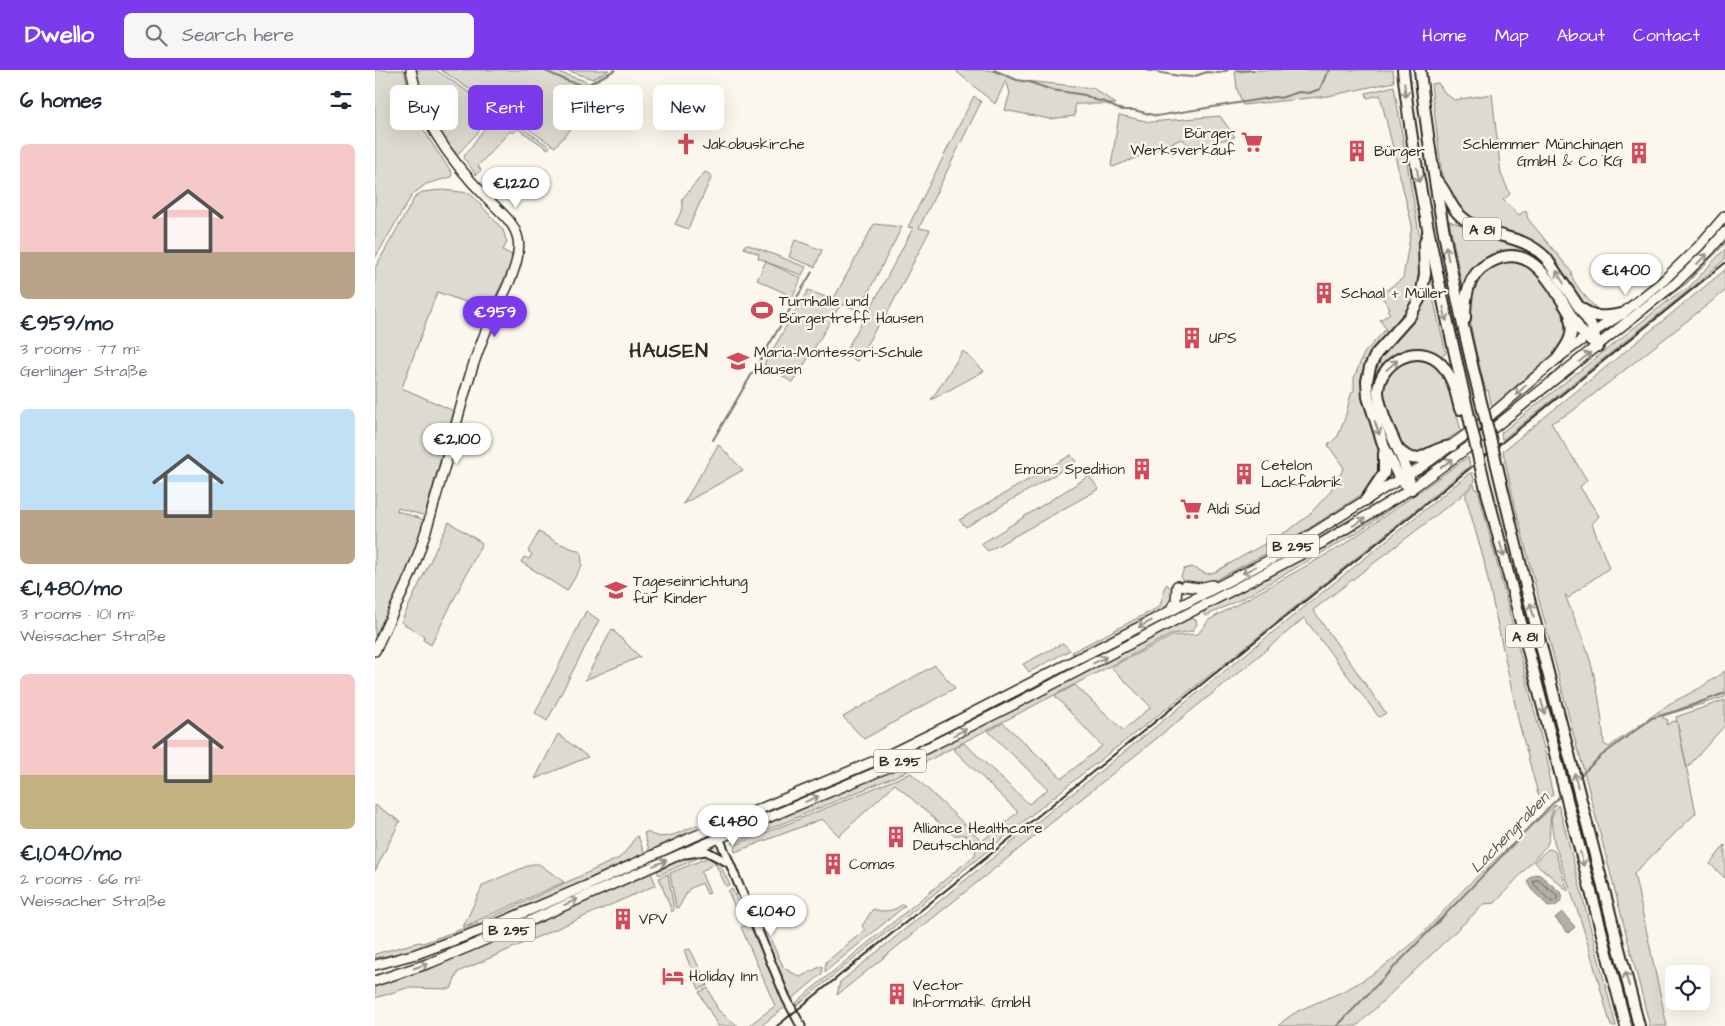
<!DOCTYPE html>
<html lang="en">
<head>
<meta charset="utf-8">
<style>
	body { margin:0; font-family:"Architects Daughter",sans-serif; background:#f6f6f7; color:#1f2937; height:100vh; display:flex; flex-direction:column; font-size:19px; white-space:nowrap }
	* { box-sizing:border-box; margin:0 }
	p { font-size:16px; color:#747a83 }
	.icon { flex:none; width:28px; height:28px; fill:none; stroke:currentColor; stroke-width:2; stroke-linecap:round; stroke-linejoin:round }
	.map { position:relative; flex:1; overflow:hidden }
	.drawer { display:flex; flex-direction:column; background:#fff; width:375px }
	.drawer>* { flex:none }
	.guide { position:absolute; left:15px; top:15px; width:475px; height:45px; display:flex; gap:10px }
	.fabs { position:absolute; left:1290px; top:895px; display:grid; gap:10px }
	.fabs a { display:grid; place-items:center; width:45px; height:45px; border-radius:8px; background:#fff; box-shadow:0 5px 20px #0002; font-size:25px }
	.price { position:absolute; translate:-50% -42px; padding:0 11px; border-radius:18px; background:#fff; color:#222; font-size:16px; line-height:32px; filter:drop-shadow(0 1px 2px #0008) }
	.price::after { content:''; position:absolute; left:50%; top:30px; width:15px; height:11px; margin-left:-8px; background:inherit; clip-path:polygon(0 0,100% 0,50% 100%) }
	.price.current { background:#7c3aed; color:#fff }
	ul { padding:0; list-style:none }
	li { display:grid; align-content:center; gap:10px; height:265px; padding:0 20px }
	li span { display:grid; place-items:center; height:155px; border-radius:8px; color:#555 }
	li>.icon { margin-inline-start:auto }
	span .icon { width:90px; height:90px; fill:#fffc; stroke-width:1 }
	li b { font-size:21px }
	h2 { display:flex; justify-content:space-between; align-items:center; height:60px; padding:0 20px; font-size:21px }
	.pill { padding:0 18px; border-radius:8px; background:#fff; box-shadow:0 5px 20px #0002; font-size:18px; line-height:45px }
	.pill.current { background:#7c3aed; color:#fff }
	header { display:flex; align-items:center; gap:30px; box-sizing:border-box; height:70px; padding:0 25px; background:#7c3aed; color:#fff }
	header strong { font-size:24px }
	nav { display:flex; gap:28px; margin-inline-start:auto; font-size:18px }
	.search { width:350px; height:45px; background:#f6f6f7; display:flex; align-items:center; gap:12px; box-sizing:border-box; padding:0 18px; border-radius:8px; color:#747a83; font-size:19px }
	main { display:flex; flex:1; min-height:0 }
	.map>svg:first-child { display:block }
</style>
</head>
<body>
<header>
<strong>Dwello</strong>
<div class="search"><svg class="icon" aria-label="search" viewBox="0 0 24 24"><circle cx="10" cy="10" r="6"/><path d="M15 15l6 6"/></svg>Search here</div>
<nav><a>Home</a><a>Map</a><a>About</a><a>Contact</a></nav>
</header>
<main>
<section class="drawer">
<h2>6 homes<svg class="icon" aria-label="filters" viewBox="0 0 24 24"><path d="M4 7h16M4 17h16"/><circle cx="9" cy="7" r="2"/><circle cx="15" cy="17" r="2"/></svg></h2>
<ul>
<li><span style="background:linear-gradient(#f6c9c9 70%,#b9a48a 0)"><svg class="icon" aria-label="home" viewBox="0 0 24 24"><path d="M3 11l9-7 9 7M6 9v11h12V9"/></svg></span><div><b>€959/mo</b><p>3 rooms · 77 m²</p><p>Gerlinger Straße</p></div></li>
<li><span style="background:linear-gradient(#bfe0f5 65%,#b9a48a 0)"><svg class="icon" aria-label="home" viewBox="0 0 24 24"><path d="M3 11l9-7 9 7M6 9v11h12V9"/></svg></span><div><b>€1,480/mo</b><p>3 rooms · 101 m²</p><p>Weissacher Straße</p></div></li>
<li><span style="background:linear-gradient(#f6c9c9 65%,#c2b280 0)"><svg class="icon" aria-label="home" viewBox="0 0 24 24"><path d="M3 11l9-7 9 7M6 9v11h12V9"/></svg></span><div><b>€1,040/mo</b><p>2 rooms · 66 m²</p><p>Weissacher Straße</p></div></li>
</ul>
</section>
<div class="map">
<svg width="1350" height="956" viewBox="0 0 1350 956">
	<rect width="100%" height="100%" fill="#fbf7ec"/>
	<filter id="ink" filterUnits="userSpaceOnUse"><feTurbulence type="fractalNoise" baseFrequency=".02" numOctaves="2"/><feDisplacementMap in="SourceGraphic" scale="10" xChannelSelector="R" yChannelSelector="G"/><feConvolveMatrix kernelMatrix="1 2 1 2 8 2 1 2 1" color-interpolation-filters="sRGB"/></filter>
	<g filter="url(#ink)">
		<g fill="#dddad0" stroke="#84827e">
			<path d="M0 0H29L39 43 58 75 77 103 76 107 51 114 37 125 0 188Z"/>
			<path d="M41 0H61L117 38C118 50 92 73 84 83L82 84C60 62 47 30 41 0Z"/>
			<path d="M66 0H177L210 11 215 15 213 18 215 16 227 24 180 77Z"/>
			<path d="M191 0H234L218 9Z"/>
			<path d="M582 0H615L641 10 718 18 741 34H700V46L675 49 634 41 630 40 635 23 631 10 620 34 582 2Z"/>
			<path d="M860 0H1018L1019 12 953 26 868 35 862 19Z"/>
			<path d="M1063 13 1070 23 1079 30 1117 24 1126 104 1135 124 1128 130 1144 145 1151 140 1153 149 1196 201C1196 213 1217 234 1226 243L1214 240 1191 209 1180 192 1169 180 1156 170 1110 157 1093 148 1075 127 1067 105 1056 14Z"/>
			<path d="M1019 16 1048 187 1040 232 994 287 989 301 986 321 988 331 1007 388V398L995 419 989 423 913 472 833 514H811L808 511 806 507 809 499 817 497 832 504 840 502 914 460 933 446 954 423 969 398 953 375 963 366 970 348 976 324 979 320V308L989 283 1011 259 1005 250 1015 243 1012 240 1015 238 1005 225 1028 208 1037 155 1005 25 992 28 991 23Z"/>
			<path d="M599 26 606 32 544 158 555 160 510 248H507L482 291 469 284 492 243H493L538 158 533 157Z"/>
			<path d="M122 41 175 77 173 79 143 59 138 63 135 61 103 96 106 100 101 105 89 88 90 85Z"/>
			<path d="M744 45 775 52 845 46 860 67 817 78 807 69 738 97 736 96Z"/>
			<path d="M330 102 337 106 313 159 300 154 308 138 307 129Z"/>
			<path d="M67 120 95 123 128 160 132 172 128 180 137 185 136 196 131 206 114 239H110L62 222 28 315 27 318 79 341 50 444 47 445 23 438 22 441 47 449 49 452 26 524 5 570 0 567V307L1 303H0V198L40 127 47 122Z"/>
			<path d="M1074 151 1107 162 1138 170 1165 186 1209 252 1206 253C1197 235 1181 203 1163 193 1156 188 1145 186 1137 183L1087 215Z"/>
			<path d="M499 154 527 157 484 240 466 234 418 313 389 294 433 220 458 230Z"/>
			<path d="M420 170 447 180 440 197 414 187Z"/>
			<path d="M1350 172V174L1311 214 1271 243 1144 345 1125 357 1283 232 1311 213Z"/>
			<path d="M371 174 431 197 427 205 391 192 426 208 418 227 382 210 391 191 383 188 384 184 369 178Z"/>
			<path d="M1350 179V189L1325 211 1127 370 1126 363 1298 227 1314 217Z"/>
			<path d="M1128 191 1146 193 1156 198 1168 210 1192 248 1194 262 1180 282 1117 337 1113 320 1111 321C1105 295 1081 223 1104 204 1111 198 1120 195 1128 191Z"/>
			<path d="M1350 200V221L1195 343 1176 353 1212 410 1205 417 1224 446 1217 454 1234 498 1200 522 1194 528 1190 525C1198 545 1206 564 1213 583 1222 613 1227 643 1229 674L1234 677 1294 634 1325 618 1350 601V627L1288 646V648L1293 650 1292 655 1299 651 1302 652 1321 743 1259 803 1292 956H1275L1204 682H1203L1140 436 1128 381Z"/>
			<path d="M1049 224H1057L1071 283 1067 286 1040 282 1002 310 1023 388 1019 391C1013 371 1004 352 999 332 989 293 1027 254 1049 224Z"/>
			<path d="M588 281 609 301 556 330Z"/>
			<path d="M1041 288 1058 293 1073 310 1086 361 1053 381 1041 384 1027 378 1009 336 1008 317 1010 310 1021 294Z"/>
			<path d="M343 374 368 400 308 434 342 377Z"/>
			<path d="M1092 383 1082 392 980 464 870 527 831 546 829 545V540C919 492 1013 447 1092 383Z"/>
			<path d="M696 385 701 392 591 457 584 450Z"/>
			<path d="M1093 387 1095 396 858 587 702 708 421 936 420 934 433 922 600 785 601 776 590 765H578L520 714 464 766 447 749 360 782 359 779 361 775 536 703 607 771 643 742 578 679 589 673 654 734 673 719 613 661 628 653 687 708 727 676 680 626 700 615 748 660 776 637 736 597 797 566 823 564 834 550 967 476Z"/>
			<path d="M1095 403H1097L1100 411 1086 426 938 540 1011 643 1004 647 929 548 868 599 462 925 465 912C674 741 886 573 1095 403Z"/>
			<path d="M714 406 724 419 613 481 606 474Z"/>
			<path d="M1099 414 1101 420 1103 419 1175 702 1173 703 1178 725 1171 729H1167L1163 724 1144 653 1108 487 1091 428V423Z"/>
			<path d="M1007 424 1008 425 947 462 916 486 828 532 826 529Z"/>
			<path d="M74 452 107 473 56 575 48 570 49 566 26 552Z"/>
			<path d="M164 462 181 472 206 482 207 495 192 521 146 492 149 487 154 489 157 484 153 481Z"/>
			<path d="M792 514 799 522V530L791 539 724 574 698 584 697 582 784 537C789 529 786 520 792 514Z"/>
			<path d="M211 541 224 550 172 651 160 643Z"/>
			<path d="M814 547 821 550 822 554 817 561 797 564 787 569 533 701 358 774 360 768 366 764 515 700Z"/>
			<path d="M237 559 265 587 210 610Z"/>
			<path d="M748 569 749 571 732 582 564 669 434 727 433 725 452 715Z"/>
			<path d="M688 573 695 580 654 602 648 594Z"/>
			<path d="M560 595 580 618 489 669 468 647Z"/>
			<path d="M1350 630V655L1312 698 1301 647Z"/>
			<path d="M183 664 213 687 160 709Z"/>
			<path d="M1181 734C1171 747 1178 762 1172 775L1120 833 1109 834 982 956H903C919 940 935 936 955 927 980 917 1005 900 1026 883 1050 864 1070 838 1092 816 1121 788 1152 761 1181 734Z"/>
			<path d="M0 735 25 751 0 801Z"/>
			<path d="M1183 735 1187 748 1241 956H1236L1208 857 1179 772 1176 749 1179 741Z"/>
			<path d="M322 755 324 760 275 783 269 763 272 762C290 773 304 762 322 755Z"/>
			<path d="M263 766 270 785 100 859 35 881 0 888V884L44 872 48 873 106 852 244 788C254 781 255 771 263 766Z"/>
			<path d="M1350 775V808L1335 794Z"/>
			<path d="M1173 779 1178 780 1180 782 1193 821 1159 792Z"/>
			<path d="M320 784H332L284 805 282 801Z"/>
			<path d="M334 787 346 797 355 815 351 816 340 793 326 802 335 823 332 824 327 813 314 819 304 837 301 838 295 803Z"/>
			<path d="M157 794H164L189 812 88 857 108 815Z"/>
			<path d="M276 803 281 815 83 902 76 919 32 918 0 928V914L263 806Z"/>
			<path d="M293 804 299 840 297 842 284 808Z"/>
			<path d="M357 819 368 843 363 845 353 821Z"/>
			<path d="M528 834 530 836 450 902 451 892 490 860 487 856 498 839C509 843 519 841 528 834Z"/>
			<path d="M375 854 411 936 386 956H373L400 936 366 857Z"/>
			<path d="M388 854 409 898 425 907 447 896V904L417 929 386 857Z"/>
			<path d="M315 879 333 915 324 919 309 880Z"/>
			<path d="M333 918 343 940 363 956H343L324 922Z"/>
		</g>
		<g fill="#b1afa7" stroke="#7b7a75">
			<path d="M1159 804 1165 805 1186 823 1188 826C1186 833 1181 837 1174 837L1157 820 1152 811Z"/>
			<path d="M1187 842 1200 857 1193 863 1180 848Z"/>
		</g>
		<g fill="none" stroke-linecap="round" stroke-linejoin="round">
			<path stroke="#61605d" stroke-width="1" d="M1159 810H1163L1182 825V829L1177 832 1173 829 1159 814Z"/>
			<g stroke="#7b7a75" stroke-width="2">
				<path d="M168 0 193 11 210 16 240 0"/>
				<path d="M619 0 642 10 654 12 677 20 710 25 720 30 730 32 741 38 748 40H759L782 46 900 27 905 28 924 22 934 23 942 20 945 19 951 5 955 0"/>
				<path d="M770 0 804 6 817 7 832 2 844 3 853 0"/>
				<path d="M862 0 867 1 878 0"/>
				<path d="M338 370 437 202"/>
				<path d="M1204 707 1226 686 1277 648 1301 641 1350 623"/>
				<path d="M962 956 1187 724"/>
			</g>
			<g stroke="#2b2b2b" stroke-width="11">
				<g id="minor">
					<path d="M340 758 411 928 426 956"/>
					<path d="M311 784 331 781 354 793"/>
				</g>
			</g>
			<g stroke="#2b2b2b" stroke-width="12">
				<g id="major">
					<path d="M809 516 824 518 837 515"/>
					<path d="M796 539 801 531 802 516"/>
					<path d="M0 581C11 556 24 531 35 506 48 475 57 441 66 409 81 359 91 308 111 261 121 237 148 195 143 169 139 151 124 141 112 128 77 93 45 49 36 0"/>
					<path d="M0 895 41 884 115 857 211 816 313 769 509 687 574 655 902 486 1013 416 1045 398 1103 356 1183 288 1211 267 1247 244 1289 210 1324 176 1350 146"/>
					<path d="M0 911 55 893 141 857 306 784 514 697 636 636 942 476 1036 419 1106 368 1301 213 1335 180 1350 162"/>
				</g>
			</g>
			<g stroke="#2b2b2b" stroke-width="14">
				<g id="highway">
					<path d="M1028 0C1041 119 1069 235 1095 351"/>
					<path d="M1045 0C1057 115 1080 228 1108 340"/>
					<path d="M1060 109C1075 123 1072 139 1095 153 1121 170 1146 163 1171 188L1216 255 1223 276"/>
					<path d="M1205 238C1222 249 1228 247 1247 244"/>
					<path d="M1090 249C1090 226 1092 205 1114 193 1162 164 1184 232 1206 261 1211 267 1217 271 1223 276"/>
					<path d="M1183 288C1192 275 1200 266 1195 249"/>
					<path d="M1023 379C1041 397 1047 385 1064 379 1068 377 1073 377 1077 376"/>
					<path d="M1123 400 1152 521 1264 956"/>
					<path d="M1109 411 1251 956"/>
					<path d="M1036 419 1025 409 1009 377 993 327 992 311 995 297 1001 284 1035 246 1046 226 1050 204 1049 176 1053 163"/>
					<path d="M1036 419C1032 393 1018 371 1009 347 1007 338 1003 330 1003 321 1005 291 1043 271 1066 294 1078 307 1081 323 1085 339"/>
					<path d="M991 430 1009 403V383"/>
				</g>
			</g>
			<use href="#minor" stroke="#fbf7ec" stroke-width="7"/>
			<use href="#major" stroke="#fbf7ec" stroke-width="9"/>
			<use href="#highway" stroke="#fbf7ec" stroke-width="10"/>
			<path stroke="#2b2b2b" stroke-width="2" d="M402 956 1350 193"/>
			<g stroke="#2b2b2b" stroke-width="14" stroke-linecap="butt">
				<g id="highway-bridge">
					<path d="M1108 340 1123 400"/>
					<path d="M1095 351 1109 411"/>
				</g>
			</g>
			<use href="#highway-bridge" stroke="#fbf7ec" stroke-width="10"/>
		</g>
		<defs><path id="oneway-shaft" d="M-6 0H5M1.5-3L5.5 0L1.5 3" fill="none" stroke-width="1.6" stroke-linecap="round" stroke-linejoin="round" transform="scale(1.25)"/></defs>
		<g stroke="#93918c">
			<use href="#oneway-shaft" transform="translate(1030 20) rotate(84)"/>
			<use href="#oneway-shaft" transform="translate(1043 105) rotate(80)"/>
			<use href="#oneway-shaft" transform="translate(1072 183) rotate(-101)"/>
			<use href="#oneway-shaft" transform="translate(1327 189) rotate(-45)"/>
			<use href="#oneway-shaft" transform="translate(1185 207) rotate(-121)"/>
			<use href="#oneway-shaft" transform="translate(1070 244) rotate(78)"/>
			<use href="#oneway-shaft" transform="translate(1210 287) rotate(-39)"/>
			<use href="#oneway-shaft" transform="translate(1017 295) rotate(-41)"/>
			<use href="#oneway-shaft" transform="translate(1146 320) rotate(137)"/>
			<use href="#oneway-shaft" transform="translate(1002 358) rotate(71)"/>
			<use href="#oneway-shaft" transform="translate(1072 393) rotate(-36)"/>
			<use href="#oneway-shaft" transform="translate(984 452) rotate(-31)"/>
			<use href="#oneway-shaft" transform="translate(1127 480) rotate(75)"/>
			<use href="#oneway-shaft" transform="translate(874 500) rotate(152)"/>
			<use href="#oneway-shaft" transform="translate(1157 540) rotate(-104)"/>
			<use href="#oneway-shaft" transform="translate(770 554) rotate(153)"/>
			<use href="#oneway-shaft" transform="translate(725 590) rotate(-27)"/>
			<use href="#oneway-shaft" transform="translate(1168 637) rotate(75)"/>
			<use href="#oneway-shaft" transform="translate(585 662) rotate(-27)"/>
			<use href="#oneway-shaft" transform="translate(1201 710) rotate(-104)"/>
			<use href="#oneway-shaft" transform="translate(437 729) rotate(-22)"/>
			<use href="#oneway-shaft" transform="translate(1207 789) rotate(76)"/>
			<use href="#oneway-shaft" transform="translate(285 793) rotate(-23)"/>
			<use href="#oneway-shaft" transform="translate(196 832) rotate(-24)"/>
			<use href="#oneway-shaft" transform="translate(46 896) rotate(-18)"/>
			<use href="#oneway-shaft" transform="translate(1252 909) rotate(-105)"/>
		</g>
	</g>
	<defs>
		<g id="supermarket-bare" transform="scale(1.725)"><path d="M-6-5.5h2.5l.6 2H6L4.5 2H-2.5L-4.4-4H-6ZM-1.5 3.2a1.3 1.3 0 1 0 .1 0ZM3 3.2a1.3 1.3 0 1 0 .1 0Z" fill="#d1495b" stroke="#fbf7ec" stroke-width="2.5" paint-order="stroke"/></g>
		<g id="church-bare" transform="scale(1.725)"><path d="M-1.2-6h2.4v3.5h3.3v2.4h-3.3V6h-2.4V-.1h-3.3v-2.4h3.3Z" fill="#d1495b" stroke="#fbf7ec" stroke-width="2.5" paint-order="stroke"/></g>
		<g id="building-bare" transform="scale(1.725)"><path d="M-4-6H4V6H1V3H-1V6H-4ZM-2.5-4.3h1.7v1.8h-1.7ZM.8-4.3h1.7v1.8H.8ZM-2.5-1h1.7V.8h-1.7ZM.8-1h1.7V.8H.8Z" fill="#d1495b" stroke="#fbf7ec" stroke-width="2.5" paint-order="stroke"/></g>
		<g id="stadium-bare" transform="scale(1.725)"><path d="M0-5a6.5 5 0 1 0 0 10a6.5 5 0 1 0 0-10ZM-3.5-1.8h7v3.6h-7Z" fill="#d1495b" stroke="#fbf7ec" stroke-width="2.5" paint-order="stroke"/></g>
		<g id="school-bare" transform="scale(1.725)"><path d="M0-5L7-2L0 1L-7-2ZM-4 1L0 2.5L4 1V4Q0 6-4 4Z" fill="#d1495b" stroke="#fbf7ec" stroke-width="2.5" paint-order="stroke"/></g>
		<g id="hotel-bare" transform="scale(1.725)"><path d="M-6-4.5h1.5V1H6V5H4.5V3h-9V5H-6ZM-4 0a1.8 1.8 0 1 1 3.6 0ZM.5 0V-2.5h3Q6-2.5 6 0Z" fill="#d1495b" stroke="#fbf7ec" stroke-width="2.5" paint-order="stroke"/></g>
	</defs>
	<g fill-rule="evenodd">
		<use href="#supermarket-bare" x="877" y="72"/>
		<use href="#church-bare" x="311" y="74"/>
		<use href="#building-bare" x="982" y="81"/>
		<use href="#building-bare" x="1264" y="83"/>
		<use href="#building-bare" x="949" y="223"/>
		<use href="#stadium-bare" x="387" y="240"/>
		<use href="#building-bare" x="817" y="268"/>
		<use href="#school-bare" x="363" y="291"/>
		<use href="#building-bare" x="767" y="399"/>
		<use href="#building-bare" x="869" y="404"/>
		<use href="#supermarket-bare" x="816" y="439"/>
		<use href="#school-bare" x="241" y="520"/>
		<use href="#building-bare" x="521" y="767"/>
		<use href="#building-bare" x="458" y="794"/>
		<use href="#building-bare" x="248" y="849"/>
		<use href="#hotel-bare" x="298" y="906"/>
		<use href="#building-bare" x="522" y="924"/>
	</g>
	<g text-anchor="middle" stroke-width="4.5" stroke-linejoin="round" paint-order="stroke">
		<g fill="#fbf7ec" stroke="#696865" stroke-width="1">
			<rect x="1088" y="147.5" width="38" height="23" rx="4"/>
			<rect x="892" y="464.5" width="52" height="23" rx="4"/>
			<rect x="1131" y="554.5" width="38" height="23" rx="4"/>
			<rect x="499" y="679.5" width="52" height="23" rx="4"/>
			<rect x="108" y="848.5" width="52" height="23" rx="4"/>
		</g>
		<g font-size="14" font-weight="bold" fill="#2b2b2b">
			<text x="1107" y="164">A 81</text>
			<text x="918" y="481">B 295</text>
			<text x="1150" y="571">A 81</text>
			<text x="525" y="696">B 295</text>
			<text x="134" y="865">B 295</text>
		</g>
		<g font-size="15" fill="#2b2b2b" stroke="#fbf7ec" text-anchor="start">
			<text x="860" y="68" text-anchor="end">Bürger<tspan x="860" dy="17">Werksverkauf</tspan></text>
			<text x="328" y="79">Jakobuskirche</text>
			<text x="1248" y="79" text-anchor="end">Schlemmer Münchingen<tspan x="1248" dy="17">GmbH &amp; Co KG</tspan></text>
			<text x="999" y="86">Bürger</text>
			<text x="966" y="228">Schaal + Müller</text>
			<text x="404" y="236">Turnhalle und<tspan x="404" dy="17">Bürgertreff Hausen</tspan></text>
			<text x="834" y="273">UPS</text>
			<text x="379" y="287">Maria-Montessori-Schule<tspan x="379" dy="17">Hausen</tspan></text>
			<text x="886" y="400">Cetelon<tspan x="886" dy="17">Lackfabrik</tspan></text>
			<text x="750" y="404" text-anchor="end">Emons Spedition</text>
			<text x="832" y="444">Aldi Süd</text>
			<text x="258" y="516">Tageseinrichtung<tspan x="258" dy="17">für Kinder</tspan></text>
			<text x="538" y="763">Alliance Healthcare<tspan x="538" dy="17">Deutschland</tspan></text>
			<text x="474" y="799">Comas</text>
			<text x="264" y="854">VPV</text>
			<text x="314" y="911">Holiday Inn</text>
			<text x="538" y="920">Vector<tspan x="538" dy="17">Informatik GmbH</tspan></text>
		</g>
		<g font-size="16" font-style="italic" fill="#5a5956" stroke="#fbf7ec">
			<text transform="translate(1134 762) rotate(-46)" y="6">Lachengraben</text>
		</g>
		<g font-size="20" font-weight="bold" letter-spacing="1" fill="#2b2b2b" stroke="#fbf7ec">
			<text x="294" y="287">HAUSEN</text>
		</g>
	</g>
</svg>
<div class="fabs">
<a><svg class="icon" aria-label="locate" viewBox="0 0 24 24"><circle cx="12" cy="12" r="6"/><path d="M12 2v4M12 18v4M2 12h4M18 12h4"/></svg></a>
</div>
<b class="price" style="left:141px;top:139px">€1,220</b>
<b class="price" style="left:1251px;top:226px">€1,400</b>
<b class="price current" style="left:120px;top:268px">€959</b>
<b class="price" style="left:82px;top:395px">€2,100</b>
<b class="price" style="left:358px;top:777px">€1,480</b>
<b class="price" style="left:396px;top:867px">€1,040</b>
<div class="guide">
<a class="pill">Buy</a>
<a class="pill current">Rent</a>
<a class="pill">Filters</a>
<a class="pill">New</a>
</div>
</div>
</main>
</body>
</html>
